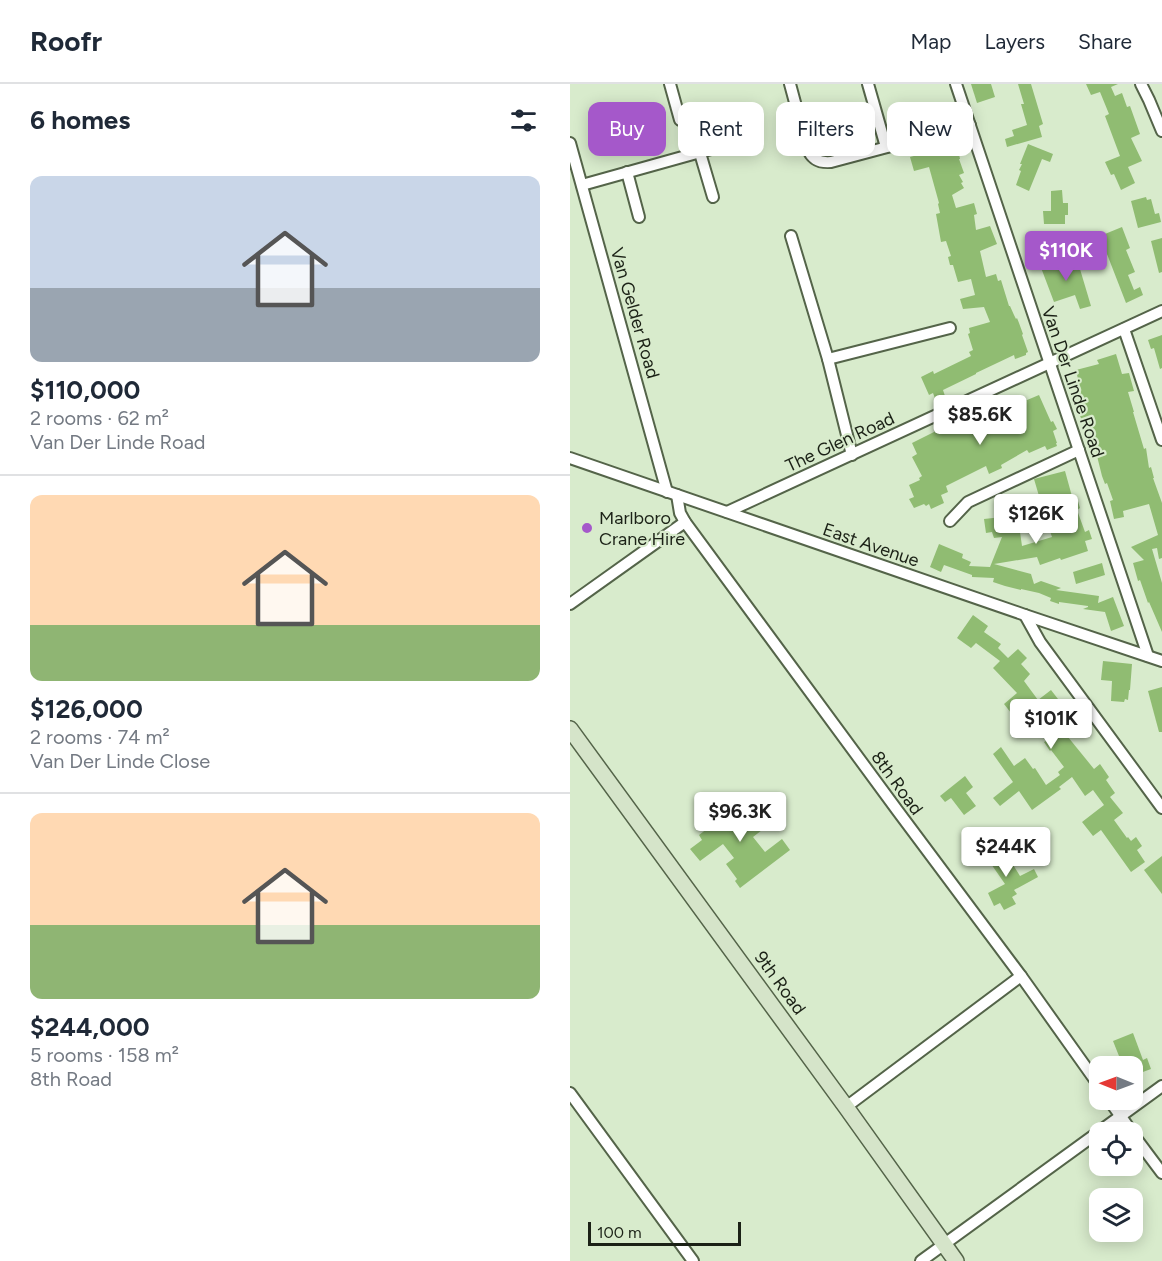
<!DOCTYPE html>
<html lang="en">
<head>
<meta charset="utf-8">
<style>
	body { margin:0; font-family:Figtree,sans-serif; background:#f2f2f3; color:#1f2937; height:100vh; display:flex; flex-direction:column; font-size:22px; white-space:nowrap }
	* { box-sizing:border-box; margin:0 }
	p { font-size:20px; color:#747a83 }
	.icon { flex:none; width:33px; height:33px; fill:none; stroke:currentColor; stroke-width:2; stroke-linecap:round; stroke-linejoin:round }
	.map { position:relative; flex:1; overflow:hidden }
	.sheet { display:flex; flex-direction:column; background:#fff; width:570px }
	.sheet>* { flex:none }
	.top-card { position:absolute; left:18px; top:18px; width:483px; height:54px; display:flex; gap:12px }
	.needle { width:39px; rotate:271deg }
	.fabs { position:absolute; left:519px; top:972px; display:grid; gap:12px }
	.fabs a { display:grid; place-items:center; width:54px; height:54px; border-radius:12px; background:#fff; box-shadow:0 3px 15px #0003; font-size:30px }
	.scale { position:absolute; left:18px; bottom:15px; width:153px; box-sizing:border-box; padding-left:6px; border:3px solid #1b2116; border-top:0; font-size:16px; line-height:21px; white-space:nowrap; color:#1b2116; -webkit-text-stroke:4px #d8ebcc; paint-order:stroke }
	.price { position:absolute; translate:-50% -51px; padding:0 14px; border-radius:6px; background:#fff; color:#222; font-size:20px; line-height:39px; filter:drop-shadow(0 2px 3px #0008) }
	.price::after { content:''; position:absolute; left:50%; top:36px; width:18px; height:14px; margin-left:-9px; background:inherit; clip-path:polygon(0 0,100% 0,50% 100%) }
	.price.on { background:#a558ca; color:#fff }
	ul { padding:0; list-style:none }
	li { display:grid; align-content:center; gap:12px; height:318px; padding:0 30px }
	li+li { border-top:2px solid #e0e1e3 }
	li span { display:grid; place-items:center; height:186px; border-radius:12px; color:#555 }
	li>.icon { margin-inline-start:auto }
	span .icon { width:108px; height:108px; fill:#fffc; stroke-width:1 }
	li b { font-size:26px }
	h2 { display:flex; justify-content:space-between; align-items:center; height:72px; padding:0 30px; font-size:26px }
	.chip { padding:0 21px; border-radius:12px; background:#fff; box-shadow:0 3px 15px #0003; font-size:21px; line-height:54px }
	.chip.on { background:#a558ca; color:#fff }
	header { display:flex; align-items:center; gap:36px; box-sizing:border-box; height:84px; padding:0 30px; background:#fff; border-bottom:2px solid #e0e1e3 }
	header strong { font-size:28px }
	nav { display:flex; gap:33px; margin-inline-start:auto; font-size:21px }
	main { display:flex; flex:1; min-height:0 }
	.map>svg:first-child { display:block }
</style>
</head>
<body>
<header>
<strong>Roofr</strong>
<nav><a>Map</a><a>Layers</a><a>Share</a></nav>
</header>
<main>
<section class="sheet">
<h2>6 homes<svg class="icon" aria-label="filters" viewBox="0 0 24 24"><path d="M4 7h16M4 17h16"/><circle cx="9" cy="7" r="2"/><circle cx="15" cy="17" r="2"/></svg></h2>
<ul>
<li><span style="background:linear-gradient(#c9d6e8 60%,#9aa5b1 0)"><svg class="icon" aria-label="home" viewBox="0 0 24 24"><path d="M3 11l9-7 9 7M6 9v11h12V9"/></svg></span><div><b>$110,000</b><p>2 rooms · 62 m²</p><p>Van Der Linde Road</p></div></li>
<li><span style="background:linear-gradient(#ffd9b3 70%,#8fb573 0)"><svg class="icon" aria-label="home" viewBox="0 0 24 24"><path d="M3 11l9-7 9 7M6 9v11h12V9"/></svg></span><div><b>$126,000</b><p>2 rooms · 74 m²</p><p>Van Der Linde Close</p></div></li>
<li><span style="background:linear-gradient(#ffd9b3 60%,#8fb573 0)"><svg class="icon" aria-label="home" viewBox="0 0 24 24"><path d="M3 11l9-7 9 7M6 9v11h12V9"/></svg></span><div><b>$244,000</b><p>5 rooms · 158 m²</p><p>8th Road</p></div></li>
</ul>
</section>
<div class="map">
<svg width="592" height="1177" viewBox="0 0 592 1177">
	<rect width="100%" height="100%" fill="#d8ebcc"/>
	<g fill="#90bc72" fill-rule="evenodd">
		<path d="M401 0H421L425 13 407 19Z"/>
		<path d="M448 0H461L473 40 469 42 472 53 437 63 435 55 444 52 442 46 457 41 451 20H454Z"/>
		<path d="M516 0H548L541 3 545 12 552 9 557 23 560 22 570 50 561 54 572 77 558 83 565 99 551 106 544 90 541 91 535 78 550 72 535 32 539 30 530 8 521 11Z"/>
		<path d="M367 60 369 65 387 60 390 75H389L394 89 389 91 393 98 391 99 394 104 382 111 386 124 404 119 407 130 404 131 406 146 420 142 427 160 410 167 416 193 426 190 428 197 431 196 439 222H440L444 231 446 235 447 234 449 239 453 250 452 251 458 268 456 269V271L445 275 444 271 406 289V290L373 306 375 312 366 317 363 309 359 311 351 293 363 287 364 290 401 272 399 268 403 266 398 250 400 249 399 244 420 238 414 223 393 225 390 215 405 211 401 195 388 198 383 181H380L378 173 381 172 376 157 371 158 366 130 370 129 368 120 369 119 359 83 344 87 340 73 359 68 357 63Z"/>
		<path d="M458 60 483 70 480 78 472 75 459 107 446 101 451 87 449 86 452 80H450Z"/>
		<path d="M492 106 493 119H498V131H495V140H474L473 127H481V107Z"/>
		<path d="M576 113 577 116 581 115 585 130 589 129 591 138 568 144 561 117Z"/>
		<path d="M552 143 560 164 556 166 565 188 558 191 564 206 570 203 573 211 556 219 530 152Z"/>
		<path d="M592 154V188L589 189 581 157Z"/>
		<path d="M486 175 488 181 507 175 521 222 510 225 505 211 484 218 470 181Z"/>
		<path d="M592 251V284L590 285 584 264 581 265 578 256Z"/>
		<path d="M546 270 552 290 559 289 564 307 558 308 564 328H563L574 365 576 364 579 384 581 383 584 394H583L592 419V474L589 475 587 464 582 465 592 499V548L579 518 578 519 570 496 568 497 563 479 574 476 561 463 588 451 579 420 553 427 554 433 544 435 540 417 543 416 537 399 535 400 532 392 520 344 516 345 510 332 516 329 509 310 511 309 506 286 529 280 527 276Z"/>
		<path d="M469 311 481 338 483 337 487 345 483 347 487 359H486L487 362 477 366 475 362 459 369 457 366 431 381 432 384 419 390 416 382 376 402 378 408 371 411 374 419 361 425 359 420 356 422 354 420 344 424 339 415 344 413 339 401 350 396 349 394 352 392 342 373 347 370 342 359 372 344 375 350 396 340V339L400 337 399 334 412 328 411 326 423 321V323L447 312 450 319Z"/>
		<path d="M495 387 503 416 507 414 510 424 507 426 515 448 519 446 522 455 515 457 518 467 491 476 490 474 470 481 467 473 424 480 461 490 464 500 471 497 491 504 486 506 529 512 528 519 543 513 554 542 541 547 535 528 513 525 518 523V522L489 518V520L480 517 481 514 469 509 451 505V506L435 502 423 498 424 494 402 493V491L374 481 371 488 360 483 369 460 393 470 392 474 401 478 399 482 420 483 432 453 424 454 422 448 416 449 414 435 432 433 430 427 435 426V424L469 412 464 395ZM475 432 482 453 452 462 449 441Z"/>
		<path d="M532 479 535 491 506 500 503 488Z"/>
		<path d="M403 531 418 542 414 548 431 560 428 564 438 574 448 565 457 574 451 580 460 590 454 597 468 616 481 606 488 615 482 620 497 641 503 636 509 644 498 653 524 685 530 680 539 693 536 696 545 709 540 713 553 729 544 736 557 754 558 753 561 757 566 753 572 762 567 766 575 778 561 788 531 746 523 752 512 738 534 721 523 706 515 712 502 693 489 703 491 705 462 726 449 707 430 722 423 714 443 698 423 670 431 663 444 682 455 674 463 685 465 684 476 701 490 691 488 688 494 683 481 666 480 667 474 658 476 657 461 637 451 645 443 635 445 634 434 620 447 609 423 584 430 577 406 559 401 564 387 554Z"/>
		<path d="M533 577 562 580 560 606H559L558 616 555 615 554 618 541 617 542 597 531 596Z"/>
		<path d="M592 603V648H589L578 607Z"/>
		<path d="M395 692 403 703 396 709 406 722 394 731 381 714 375 718 370 712Z"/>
		<path d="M176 715 196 743 183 753 195 768 212 755 220 766 170 804 165 797 167 795 156 780 164 774 153 760 130 777 120 765 132 756 129 751Z"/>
		<path d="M430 760 450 792 464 785 468 793 444 806 447 810 442 813 446 820 434 826 430 819 424 822 418 809 435 800 419 777 418 778 413 771Z"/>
		<path d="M592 772V810L574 786Z"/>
		<path d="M563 949 573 976 577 974 581 985 562 992V982H553L543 957Z"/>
	</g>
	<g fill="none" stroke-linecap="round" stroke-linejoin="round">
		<g stroke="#546449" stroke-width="14">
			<g id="minor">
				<path d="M100 0 110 36"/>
				<path d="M220 0 237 63C241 75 248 79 261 78L400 41"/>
				<path d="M298 0 316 63"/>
				<path d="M386 0 578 572"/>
				<path d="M571 0 579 16 592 47"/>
				<path d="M0 59 97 408"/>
				<path d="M130 69 143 113"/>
				<path d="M57 88 69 133"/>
				<path d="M12 101 159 60"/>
				<path d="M221 152 258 275 282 371"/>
				<path d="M554 245 592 356"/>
				<path d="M258 275 380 244"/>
				<path d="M0 374 455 531 592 577"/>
				<path d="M107 411 110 429 115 438 327 726 451 892 530 1003"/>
				<path d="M157 428 592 227"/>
				<path d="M380 437 398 418 509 366"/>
				<path d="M0 520 115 438"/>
				<path d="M455 531 470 558 592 724"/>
				<path d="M0 1009 123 1177"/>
				<path d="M539 1016 562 1048"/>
				<path d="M276 1023 451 892"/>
				<path d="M562 1049 592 1089"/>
				<path d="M351 1177 592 1002"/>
			</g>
		</g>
		<g stroke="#546449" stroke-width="18">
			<path id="secondary" d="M0 645 276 1023 386 1177"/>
		</g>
		<use href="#minor" stroke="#fff" stroke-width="10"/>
		<use href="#secondary" stroke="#d5e4c9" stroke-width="15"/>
	</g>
	<circle fill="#a558ca" stroke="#d8ebcc" stroke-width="2" cx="17" cy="444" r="6"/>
	<g text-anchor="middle" stroke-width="4.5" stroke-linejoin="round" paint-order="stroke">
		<g font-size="18" fill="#1b2116" stroke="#d8ebcc">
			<text transform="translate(65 229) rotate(74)" y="6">Van Gelder Road</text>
			<text transform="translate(503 298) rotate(71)" y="6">Van Der Linde Road</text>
			<text transform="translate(270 358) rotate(-25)" y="6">The Glen Road</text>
			<text transform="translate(301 461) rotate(19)" y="6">East Avenue</text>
			<text transform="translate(327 699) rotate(54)" y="6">8th Road</text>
			<text transform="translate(210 899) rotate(54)" y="6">9th Road</text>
		</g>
		<g font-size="18" fill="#1b2116" stroke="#d8ebcc" text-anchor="start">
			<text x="29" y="440">Marlboro<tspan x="29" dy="21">Crane Hire</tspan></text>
		</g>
	</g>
</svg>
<div class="fabs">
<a><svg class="needle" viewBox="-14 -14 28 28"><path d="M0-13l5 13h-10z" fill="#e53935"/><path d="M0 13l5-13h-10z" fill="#747a83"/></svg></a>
<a><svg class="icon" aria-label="locate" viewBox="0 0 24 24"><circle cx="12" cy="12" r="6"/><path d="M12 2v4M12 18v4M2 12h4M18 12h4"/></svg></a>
<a><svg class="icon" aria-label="layers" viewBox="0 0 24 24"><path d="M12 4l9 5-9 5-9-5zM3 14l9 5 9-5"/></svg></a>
</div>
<div class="scale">100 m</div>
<b class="price on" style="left:496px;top:198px">$110K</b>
<b class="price" style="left:410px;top:362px">$85.6K</b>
<b class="price" style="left:466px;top:461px">$126K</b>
<b class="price" style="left:481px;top:666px">$101K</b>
<b class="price" style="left:170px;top:759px">$96.3K</b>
<b class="price" style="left:436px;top:794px">$244K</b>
<div class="top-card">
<a class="chip on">Buy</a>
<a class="chip">Rent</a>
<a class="chip">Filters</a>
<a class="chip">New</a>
</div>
</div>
</main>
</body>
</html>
